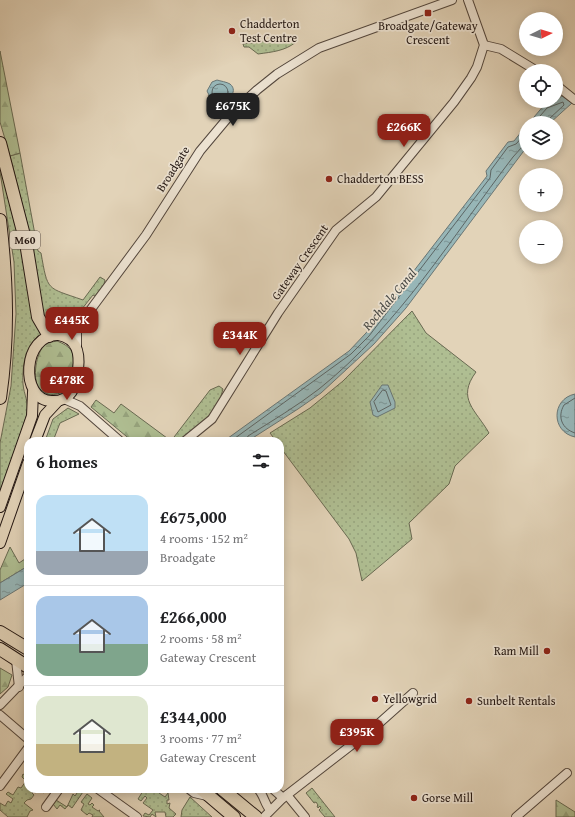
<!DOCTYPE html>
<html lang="en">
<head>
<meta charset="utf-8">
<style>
	body { margin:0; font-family:"Gentium Book Plus",serif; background:#f2f2f2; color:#202124; height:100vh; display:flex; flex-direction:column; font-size:15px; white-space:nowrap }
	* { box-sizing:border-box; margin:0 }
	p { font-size:13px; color:#757577 }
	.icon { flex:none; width:22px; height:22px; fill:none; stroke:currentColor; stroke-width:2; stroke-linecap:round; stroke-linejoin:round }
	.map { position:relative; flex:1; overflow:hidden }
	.details { position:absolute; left:24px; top:437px; width:260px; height:356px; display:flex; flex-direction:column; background:#fff; border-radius:12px; box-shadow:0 2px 10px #0003 }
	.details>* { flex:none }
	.needle { width:26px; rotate:85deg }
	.controls { position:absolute; left:519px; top:12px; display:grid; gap:8px }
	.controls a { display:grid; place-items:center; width:44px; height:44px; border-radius:50%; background:#fff; box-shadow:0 2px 10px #0003; font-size:20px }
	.price { position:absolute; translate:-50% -34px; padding:0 9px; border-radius:8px; background:#8f2418; color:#fff; font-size:13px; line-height:26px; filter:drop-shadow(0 1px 2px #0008) }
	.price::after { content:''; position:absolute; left:50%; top:24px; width:12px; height:9px; margin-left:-6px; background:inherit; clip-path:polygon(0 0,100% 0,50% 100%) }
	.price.active { background:#222; color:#fff }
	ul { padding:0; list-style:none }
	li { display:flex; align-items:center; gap:12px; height:100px; padding:0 12px }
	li+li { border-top:1px solid #e0e0e0 }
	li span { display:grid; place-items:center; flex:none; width:112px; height:80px; border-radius:12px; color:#555 }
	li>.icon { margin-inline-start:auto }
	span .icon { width:48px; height:48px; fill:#fffc; stroke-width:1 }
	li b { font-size:17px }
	h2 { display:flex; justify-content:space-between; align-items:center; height:48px; padding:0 12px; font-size:17px }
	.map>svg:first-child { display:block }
</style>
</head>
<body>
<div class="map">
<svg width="575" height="817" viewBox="0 0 575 817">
	<defs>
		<pattern id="grass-dots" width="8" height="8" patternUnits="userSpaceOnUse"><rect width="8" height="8" fill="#afbe92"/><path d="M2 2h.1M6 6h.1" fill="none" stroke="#96a37d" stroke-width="1.8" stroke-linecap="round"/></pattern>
		<pattern id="forest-firs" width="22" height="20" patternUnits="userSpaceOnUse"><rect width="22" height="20" fill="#afbe92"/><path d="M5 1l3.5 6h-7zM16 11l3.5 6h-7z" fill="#96a37d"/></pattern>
		<pattern id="water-ripples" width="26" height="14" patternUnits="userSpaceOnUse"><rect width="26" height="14" fill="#97b6b7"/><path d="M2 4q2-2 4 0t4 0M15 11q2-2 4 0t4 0" fill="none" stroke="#7b9394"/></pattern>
	</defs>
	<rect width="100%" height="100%" fill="#e2d3b8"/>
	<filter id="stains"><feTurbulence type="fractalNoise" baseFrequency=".005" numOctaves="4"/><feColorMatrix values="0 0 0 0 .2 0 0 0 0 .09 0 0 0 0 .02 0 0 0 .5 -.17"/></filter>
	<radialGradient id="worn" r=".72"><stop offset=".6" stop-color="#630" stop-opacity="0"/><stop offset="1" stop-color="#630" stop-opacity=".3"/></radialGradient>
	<g fill="url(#grass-dots)" stroke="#696a52">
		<path d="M293 38 296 42C285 51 272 52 258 54L249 47H244L243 44Z"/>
		<path d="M20 153 38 251 41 253C48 292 46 287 83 300L100 277 105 280 104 284 95 296 93 295 66 329H54L45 322 27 223 10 156Z"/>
		<path d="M0 158 42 334C25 342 22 367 23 384 24 395 29 402 27 414L0 495V443L11 386 16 314 14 262 0 172Z"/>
		<path d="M412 311 426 333 476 372C456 399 476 410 489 433L455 466 449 484 409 523 412 539 362 581 356 553 349 539 280 447V441H276L270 433 310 408 343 381Z"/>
		<path d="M219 386 223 389 221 396 223 397C212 412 192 441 171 441L210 390Z"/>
		<path d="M68 408 79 414 60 423 53 441H45L53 419Z"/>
		<path d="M23 774 28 777V789H42L45 791 44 793 38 789 36 793 33 791 32 793 34 795 31 799 27 800 24 803 33 810 30 811 27 817H8L0 810V803L5 806 8 801 11 803 13 799 6 794 8 792 13 795 18 787 21 788 26 781 22 777Z"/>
		<path d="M312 788 335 817H325L319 810 321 808 320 806 318 808 317 806 318 805 316 802 314 803 306 793Z"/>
		<path d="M77 789H85L72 808 68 805 65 809 60 805 57 809 53 804 56 800 67 807 73 794 75 796 77 793 75 791Z"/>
		<path d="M141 789H158L160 791 159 793 165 797 168 793 169 800H167V804L170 803 169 808 176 814 173 817H166L165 812H155L156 817 152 814 150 817 143 816 145 813 149 815 153 810 143 803 147 798 145 796 141 801 138 799 143 791Z"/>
		<path d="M87 794 92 798 88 804 90 805 92 803 94 805 92 807 98 811 100 810 99 811 104 817H92L93 815 89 813 87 815 81 810 84 804 81 802Z"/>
		<path d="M190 797 212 817H181L182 810Z"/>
	</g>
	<g fill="url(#forest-firs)" stroke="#696a52">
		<path d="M0 51 20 153 10 156 0 122Z"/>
		<path d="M57 341C62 343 69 346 72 352 76 361 73 385 65 391 60 394 55 394 50 395 46 393 41 391 39 388 32 379 36 352 45 345 48 342 52 342 57 341Z"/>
		<path d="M96 400 114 413 121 404 171 441H132L91 407Z"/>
		<path d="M10 547 19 563 28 557V566L0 583V570Z"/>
		<path d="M0 668 12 675 8 687 0 694Z"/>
		<path d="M556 800 575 812V817H556Z"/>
	</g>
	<g fill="url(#water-ripples)" stroke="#697675">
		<path d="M217 80C220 81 227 82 230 84 240 92 225 104 218 105L212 101 207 91 212 82Z"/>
		<path d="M562 96 572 103 550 123H529L545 104H550Z"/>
		<path d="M526 126V148L406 308 374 344 321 393 298 409 248 441H224L349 351 366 333 487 176 486 171 508 142 514 141Z"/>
		<path d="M382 385H388L395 402V408L377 417 373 415 370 402Z"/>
		<path d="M575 394V437C551 432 551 399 575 394Z"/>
		<path d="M28 566V583L0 600V583Z"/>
	</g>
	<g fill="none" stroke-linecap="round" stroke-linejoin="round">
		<g stroke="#5d6665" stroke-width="1">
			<circle cx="220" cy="92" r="8"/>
			<path d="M534 123 547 108 563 102 564 105 549 119 548 123"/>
			<path d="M383 390 386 391 391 405 378 412 374 402Z"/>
			<path d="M575 398 564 405C557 417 562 429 575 433"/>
			<path d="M231 441 351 354 369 336 490 178 491 170 508 147 516 144 526 133"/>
			<path d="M246 441 248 436C272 421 297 406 319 389 399 325 452 237 513 157L522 147 526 146"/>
		</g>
		<g stroke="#53463c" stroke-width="10">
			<g id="minor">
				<path d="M484 45 501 49 537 71"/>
				<path d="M556 85 575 100"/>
				<path d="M59 335 77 328 146 235 200 151 231 114 257 90 277 74 319 48 452 0"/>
				<path d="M77 347V328"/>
				<path d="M64 399 80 406 120 441"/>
				<path d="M185 441 212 419 278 313 336 230 376 197 454 102 471 78 477 67 484 45 468 0"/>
				<path d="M16 660 19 687"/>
				<path d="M0 705 28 676"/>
				<path d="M0 715 28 739"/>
				<path d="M0 786 28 748"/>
				<path d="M98 789 137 817"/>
				<path d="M189 789 194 793 207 796"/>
				<path d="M258 789C264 795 264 803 270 810"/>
				<path d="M273 789 283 798"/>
				<path d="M287 795 305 817"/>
				<path d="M46 807 59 789"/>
				<path d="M264 817 283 798 376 726 413 693"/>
				<path d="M516 817 567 773"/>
			</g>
		</g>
		<g stroke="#231713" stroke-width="12">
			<g id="major">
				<path d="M59 335C78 339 80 354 78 370 76 387 71 402 52 401 19 401 22 333 59 335Z"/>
				<path d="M35 441 45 415 58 401"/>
				<path d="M0 507 32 416 33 392"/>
				<path d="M0 543 28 463"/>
			</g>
		</g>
		<g stroke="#231713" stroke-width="14">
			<g id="highway">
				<path d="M0 143 26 243 38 317 49 336"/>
				<path d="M0 220C7 281 9 337 0 398"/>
				<path d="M0 632 28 649"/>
				<path d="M0 649 28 667"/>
				<path d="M201 789 234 817"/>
				<path d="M222 789 256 817"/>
			</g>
		</g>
		<use href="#minor" stroke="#ece2d1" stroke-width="8"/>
		<use href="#major" stroke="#e2d3b8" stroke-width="10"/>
		<use href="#highway" stroke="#e2d3b8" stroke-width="12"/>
	</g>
	<g fill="#8f2418" stroke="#ece2d1" stroke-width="1.5">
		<rect x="424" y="9" width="8" height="8" rx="2"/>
		<circle cx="232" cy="31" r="4"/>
		<circle cx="329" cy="179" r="4"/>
		<circle cx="547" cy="651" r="4"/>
		<circle cx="375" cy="699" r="4"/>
		<circle cx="469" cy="701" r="4"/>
		<circle cx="414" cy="798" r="4"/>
	</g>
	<g text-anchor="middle" stroke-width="3.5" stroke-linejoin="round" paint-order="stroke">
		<rect fill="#ece2d1" stroke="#5f544c" stroke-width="1" x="10" y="231" width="30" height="18" rx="3"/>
		<g font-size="11" font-weight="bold" fill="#231713">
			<text x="25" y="244">M60</text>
		</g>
		<g font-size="12" fill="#231713" stroke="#ece2d1" text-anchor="start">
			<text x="240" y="28">Chadderton<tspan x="240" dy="14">Test Centre</tspan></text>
			<text x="428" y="30" text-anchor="middle">Broadgate/Gateway<tspan x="428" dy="14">Crescent</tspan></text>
			<text x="337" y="183">Chadderton BESS</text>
			<text x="539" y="655" text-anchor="end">Ram Mill</text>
			<text x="383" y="703">Yellowgrid</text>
			<text x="477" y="705">Sunbelt Rentals</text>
			<text x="422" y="802">Gorse Mill</text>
		</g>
		<g font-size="12" fill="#231713" stroke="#ece2d1">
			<text transform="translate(173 169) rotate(-58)" y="4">Broadgate</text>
			<text transform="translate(300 262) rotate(-55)" y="4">Gateway Crescent</text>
		</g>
		<g font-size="13" font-style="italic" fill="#464744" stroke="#ece2d1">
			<text transform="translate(389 299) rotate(-50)" y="5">Rochdale Canal</text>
		</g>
	</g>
	<rect width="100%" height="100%" filter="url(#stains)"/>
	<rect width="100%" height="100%" fill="url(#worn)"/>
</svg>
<div class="controls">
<a><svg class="needle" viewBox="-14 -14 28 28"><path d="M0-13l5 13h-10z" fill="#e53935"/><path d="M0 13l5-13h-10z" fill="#757577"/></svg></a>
<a><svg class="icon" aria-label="locate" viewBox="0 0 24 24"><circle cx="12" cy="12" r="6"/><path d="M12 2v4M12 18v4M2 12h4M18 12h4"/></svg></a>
<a><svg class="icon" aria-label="layers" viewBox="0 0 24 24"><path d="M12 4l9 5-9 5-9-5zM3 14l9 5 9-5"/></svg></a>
<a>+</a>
<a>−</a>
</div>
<b class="price active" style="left:233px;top:127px">£675K</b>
<b class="price" style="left:404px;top:148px">£266K</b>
<b class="price" style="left:72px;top:341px">£445K</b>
<b class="price" style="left:240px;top:356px">£344K</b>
<b class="price" style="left:67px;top:401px">£478K</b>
<b class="price" style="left:357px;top:753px">£395K</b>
<section class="details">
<h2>6 homes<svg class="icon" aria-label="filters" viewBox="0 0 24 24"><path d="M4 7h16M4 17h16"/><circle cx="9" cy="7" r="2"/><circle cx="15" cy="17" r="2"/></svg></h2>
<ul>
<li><span style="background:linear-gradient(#bfe0f5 70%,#9aa5b1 0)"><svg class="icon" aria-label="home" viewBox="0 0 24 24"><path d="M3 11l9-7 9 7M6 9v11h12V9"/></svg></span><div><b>£675,000</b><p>4 rooms · 152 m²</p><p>Broadgate</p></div></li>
<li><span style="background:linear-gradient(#a9c7e8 60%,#7fa58c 0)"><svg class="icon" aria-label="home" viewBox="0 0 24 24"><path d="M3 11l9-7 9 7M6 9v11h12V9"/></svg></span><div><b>£266,000</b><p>2 rooms · 58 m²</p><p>Gateway Crescent</p></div></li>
<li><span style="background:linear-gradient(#dfe7d0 60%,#c2b280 0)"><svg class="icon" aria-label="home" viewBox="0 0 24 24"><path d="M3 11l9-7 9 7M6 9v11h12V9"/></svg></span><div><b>£344,000</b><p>3 rooms · 77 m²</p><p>Gateway Crescent</p></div></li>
</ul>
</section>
</div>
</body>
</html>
